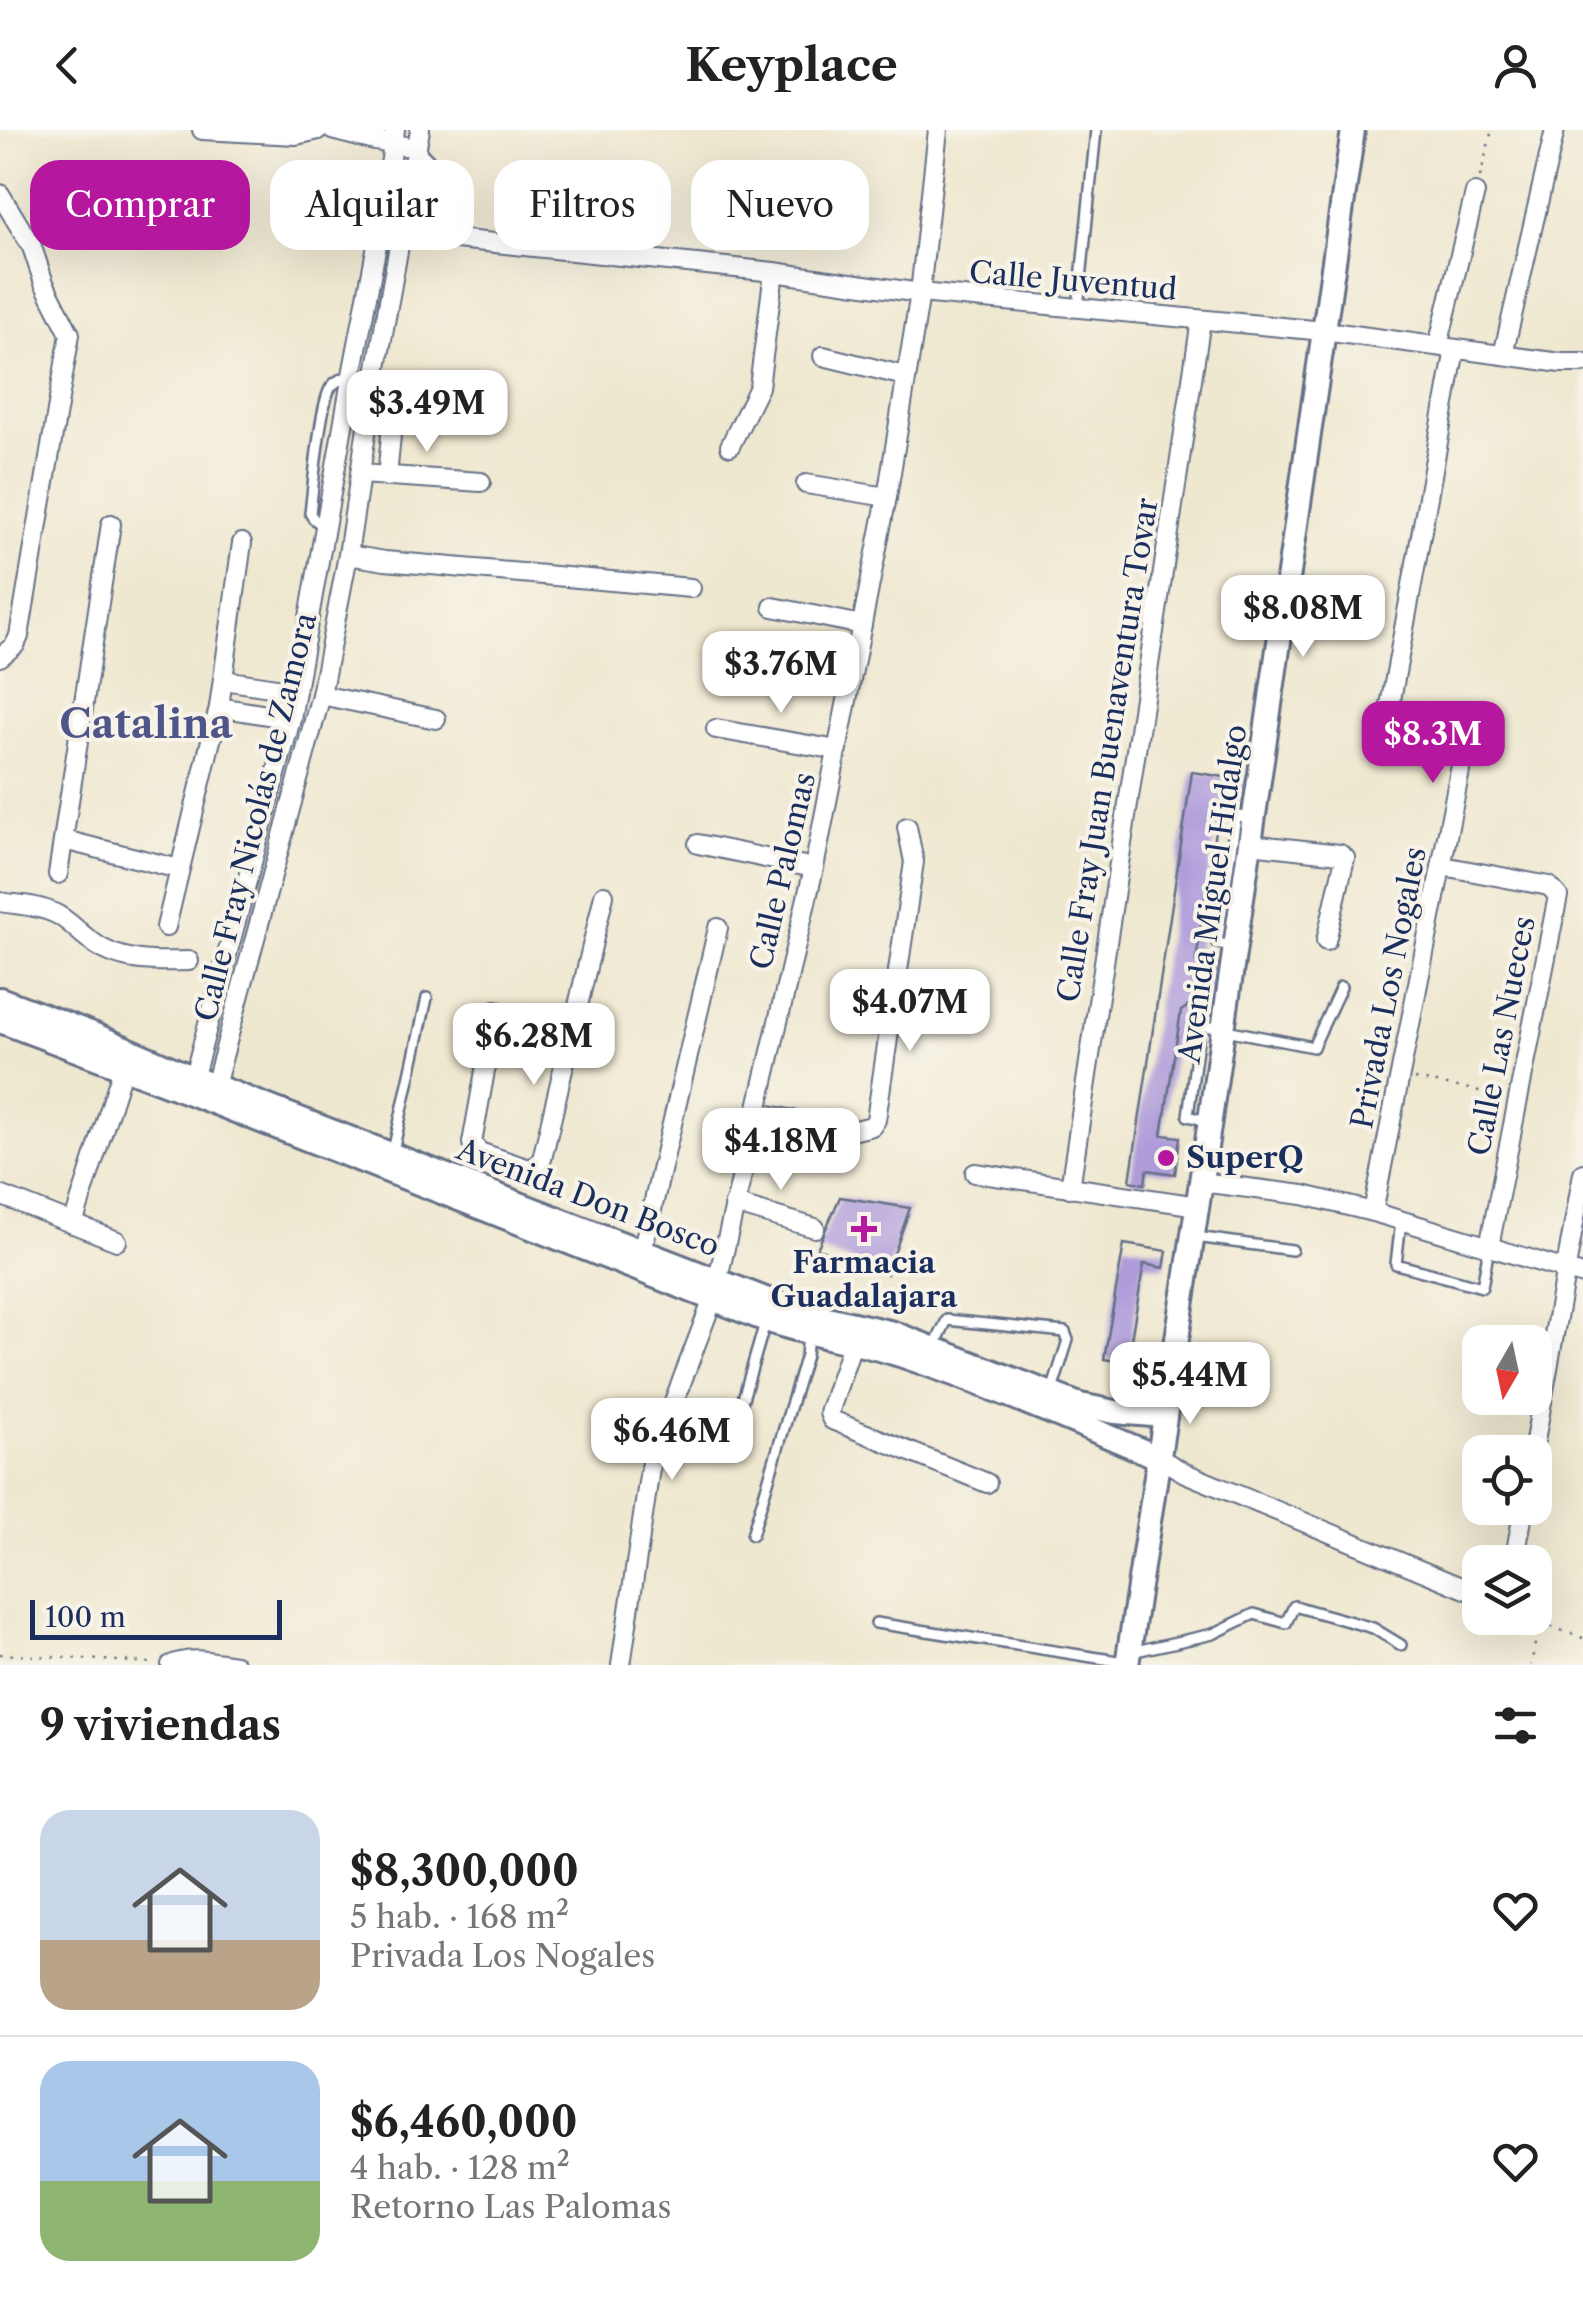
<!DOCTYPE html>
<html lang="es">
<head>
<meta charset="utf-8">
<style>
	body { margin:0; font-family:"Libre Caslon Text",serif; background:#f2f2f2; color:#222; height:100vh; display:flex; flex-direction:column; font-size:38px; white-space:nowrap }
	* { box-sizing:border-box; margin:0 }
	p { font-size:32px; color:#767676 }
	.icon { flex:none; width:55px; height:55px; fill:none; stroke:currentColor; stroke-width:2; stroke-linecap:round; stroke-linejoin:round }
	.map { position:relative; height:1535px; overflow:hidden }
	.panel { display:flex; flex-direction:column; background:#fff; flex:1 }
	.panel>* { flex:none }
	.hud { position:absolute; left:30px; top:30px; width:1000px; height:90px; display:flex; gap:20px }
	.needle { width:65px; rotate:189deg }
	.buttons { position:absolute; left:1462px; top:1195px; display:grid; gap:20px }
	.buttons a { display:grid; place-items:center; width:90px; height:90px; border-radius:20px; background:#fff; box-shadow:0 10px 40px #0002; font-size:50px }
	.scale { position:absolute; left:30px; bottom:25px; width:252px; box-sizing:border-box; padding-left:10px; border:5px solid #1b2f5e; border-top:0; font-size:28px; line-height:35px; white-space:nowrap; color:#1b2f5e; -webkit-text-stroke:8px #f7f3e8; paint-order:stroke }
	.price { position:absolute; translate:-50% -85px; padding:0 22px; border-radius:20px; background:#fff; color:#222; font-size:32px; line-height:65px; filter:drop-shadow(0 2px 5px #0008) }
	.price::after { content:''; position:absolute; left:50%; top:60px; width:30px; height:22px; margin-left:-15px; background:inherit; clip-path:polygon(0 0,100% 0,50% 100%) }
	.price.selected { background:#b5179e; color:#fff }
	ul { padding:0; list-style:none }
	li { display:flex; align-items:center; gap:30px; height:250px; padding:0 40px }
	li+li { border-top:2px solid #e0e0e0 }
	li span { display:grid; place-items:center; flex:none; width:280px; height:200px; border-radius:30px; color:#555 }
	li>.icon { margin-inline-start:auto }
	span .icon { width:120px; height:120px; fill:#fffc; stroke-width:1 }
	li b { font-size:42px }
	h2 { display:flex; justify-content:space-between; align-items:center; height:120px; padding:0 40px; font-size:42px }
	.chip { padding:0 35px; border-radius:30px; background:#fff; box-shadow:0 10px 40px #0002; font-size:35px; line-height:90px }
	.chip.selected { background:#b5179e; color:#fff }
	header { display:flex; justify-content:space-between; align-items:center; height:130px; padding:0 40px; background:#fff; font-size:45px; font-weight:700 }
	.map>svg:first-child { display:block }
</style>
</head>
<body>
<header><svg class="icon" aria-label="back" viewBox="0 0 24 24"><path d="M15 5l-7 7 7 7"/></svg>Keyplace<svg class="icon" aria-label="person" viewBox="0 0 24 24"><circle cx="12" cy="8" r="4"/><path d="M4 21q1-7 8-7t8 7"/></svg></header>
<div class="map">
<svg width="1583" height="1535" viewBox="0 0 1583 1535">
	<rect width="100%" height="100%" fill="#f7f3e8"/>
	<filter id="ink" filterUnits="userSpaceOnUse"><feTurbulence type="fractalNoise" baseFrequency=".01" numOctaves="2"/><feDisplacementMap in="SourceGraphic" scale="20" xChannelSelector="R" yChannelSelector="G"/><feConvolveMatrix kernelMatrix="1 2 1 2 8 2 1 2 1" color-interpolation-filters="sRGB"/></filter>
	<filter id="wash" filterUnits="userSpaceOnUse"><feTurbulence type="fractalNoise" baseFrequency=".0048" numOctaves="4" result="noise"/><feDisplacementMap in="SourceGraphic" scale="40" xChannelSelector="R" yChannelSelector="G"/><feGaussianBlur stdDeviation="2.25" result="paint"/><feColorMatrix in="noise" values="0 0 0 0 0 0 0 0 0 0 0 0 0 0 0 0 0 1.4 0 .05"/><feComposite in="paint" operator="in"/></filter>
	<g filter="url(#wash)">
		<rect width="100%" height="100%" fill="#efe8d0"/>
		<g id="blocks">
			<g fill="#ae9bda">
				<path d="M1192 642 1258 652 1254 679 1219 673 1196 831 1225 835 1219 878 1192 874 1181 881 1162 1005 1180 1007 1175 1044 1147 1040 1145 1054 1130 1051Z"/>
				<path d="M840 1067 910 1078 887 1144 817 1119Z"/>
				<path d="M1124 1114 1167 1121 1164 1138 1144 1134 1127 1233 1104 1229Z"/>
			</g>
		</g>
	</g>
	<g filter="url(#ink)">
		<use href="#blocks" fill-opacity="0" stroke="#657086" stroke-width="2.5"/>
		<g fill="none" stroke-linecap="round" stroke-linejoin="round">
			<g stroke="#657086" stroke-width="14">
				<g id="lane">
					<path d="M417 18C456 55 446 58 437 107"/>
					<path d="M1078 179 1096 0"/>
					<path d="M324 397 313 388 310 383C313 359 320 273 331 257 336 250 344 248 352 245"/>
					<path d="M1231 816 1217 813 1236 686 1251 687"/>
					<path d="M1207 991 1188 986 1200 895 1313 917 1341 857"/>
					<path d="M393 1021 427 868"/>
					<path d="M1401 1091 1396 1134 1482 1157 1489 1117"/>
					<path d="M1196 1107 1292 1120"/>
					<path d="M935 1215 947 1190 1065 1202 1068 1210 1052 1261"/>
					<path d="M731 1310 765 1193"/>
					<path d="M752 1405 806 1225 808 1207"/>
					<path d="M876 1493 1124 1532"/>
					<path d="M1131 1522 1213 1504 1254 1484 1286 1493 1294 1476 1373 1498 1401 1515"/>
				</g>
			</g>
			<g stroke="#657086" stroke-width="22">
				<g id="street">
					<path d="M202 0 296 5 319 0"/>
					<path d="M332 0 375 11 405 16"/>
					<path d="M0 64 32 117 44 153 70 204 19 506 15 515 0 527"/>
					<path d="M379 101 774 142 920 163 1324 201 1561 233H1583"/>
					<path d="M1438 216 1475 63"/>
					<path d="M1503 225 1555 0"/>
					<path d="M823 226 905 246"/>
					<path d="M363 269 394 274 387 347"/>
					<path d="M394 274C407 257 424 261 444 261"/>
					<path d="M730 316 759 257 774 142"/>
					<path d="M360 344 481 352"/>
					<path d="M806 354 887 367"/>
					<path d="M348 425 385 431 691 458"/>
					<path d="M773 477 862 495"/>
					<path d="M224 550 296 561"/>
					<path d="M321 565 436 589"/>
					<path d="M219 577 291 589"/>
					<path d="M716 599 838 620"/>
					<path d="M1385 603 1455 219"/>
					<path d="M64 710 179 739"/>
					<path d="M698 714 814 738"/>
					<path d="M1250 714 1340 724 1345 728 1326 811"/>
					<path d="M1443 736 1549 756 1558 766 1489 1117"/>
					<path d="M58 744 111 394"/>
					<path d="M0 772C18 775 37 775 54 783 68 789 78 802 91 811 118 833 156 832 189 831"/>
					<path d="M166 797 219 577 242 413"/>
					<path d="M496 880 472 1013 479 1022 526 1038 533 1039 542 1029 604 765"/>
					<path d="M191 957 291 589 352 245 384 78 395 0"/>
					<path d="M212 967 321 565 348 425 371 270 420 0"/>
					<path d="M756 982 848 1002 872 996 876 990 914 732 907 697"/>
					<path d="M975 1043 1198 1076"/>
					<path d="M1201 1052 1303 1065 1373 1082 1583 1145"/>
					<path d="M1070 1058 1201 190"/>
					<path d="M0 1065 117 1111"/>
					<path d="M734 1074 815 1098"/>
					<path d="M1373 1082 1471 585"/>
					<path d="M73 1094 123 938"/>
					<path d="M642 1122 718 798"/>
					<path d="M853 1211 829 1283 832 1290 987 1353"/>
					<path d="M1533 1322 1583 1043"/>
					<path d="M1159 1328 1185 1343 1480 1465"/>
					<path d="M1514 1432 1524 1378"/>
					<path d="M171 1535C191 1526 214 1532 235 1535"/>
					<path d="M621 1535 651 1332 713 1169 814 738 887 367 920 163 938 0"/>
				</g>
			</g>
			<g stroke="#657086" stroke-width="28">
				<g id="secondary">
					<path d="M0 869 93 904 194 948 796 1181 893 1203 1080 1275 1115 1282 1165 1286"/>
					<path d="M0 891 190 963 766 1190C810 1206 856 1211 900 1225 988 1255 1074 1291 1159 1328"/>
					<path d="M1127 1535 1201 1052 1353 0"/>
				</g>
			</g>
			<g stroke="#657086" stroke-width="2.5" stroke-dasharray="2.5 8" stroke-linecap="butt">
				<path d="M1480 47 1492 0"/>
				<path d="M1415 949 1501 965"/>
				<path d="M1530 1488 1539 1493 1531 1535"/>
				<path d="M1541 1493 1583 1508"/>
				<path d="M0 1524 153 1533"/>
			</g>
			<use href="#lane" stroke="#fff" stroke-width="9"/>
			<use href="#street" stroke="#fff" stroke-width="18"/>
			<use href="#secondary" stroke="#fff" stroke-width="22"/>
		</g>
	</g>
	<g fill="#b5179e" stroke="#f7f3e8" stroke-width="4">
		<circle cx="1166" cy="1028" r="10"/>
		<path d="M859 1084h10v10h10v10h-10v10h-10v-10h-10v-10h10z"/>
	</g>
	<g text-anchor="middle" stroke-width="8" stroke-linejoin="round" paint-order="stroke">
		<g font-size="30" fill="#1b2f5e" stroke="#f7f3e8">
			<text transform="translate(1073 151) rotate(5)" y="10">Calle Juventud</text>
			<text transform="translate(1108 620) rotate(-81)" y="10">Calle Fray Juan Buenaventura Tovar</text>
			<text transform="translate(256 687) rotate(-76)" y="10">Calle Fray Nicolás de Zamora</text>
			<text transform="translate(783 741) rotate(-77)" y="10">Calle Palomas</text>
			<text transform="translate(1213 764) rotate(-82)" y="10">Avenida Miguel Hidalgo</text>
			<text transform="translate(1389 858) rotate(-79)" y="10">Privada Los Nogales</text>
			<text transform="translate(1502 906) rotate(-79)" y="10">Calle Las Nueces</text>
			<text transform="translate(588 1068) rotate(21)" y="10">Avenida Don Bosco</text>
		</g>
		<g font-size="30" font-weight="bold" fill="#1b2f5e" stroke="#f7f3e8" text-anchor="start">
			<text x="1186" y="1038">SuperQ</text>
			<text x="864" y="1143" text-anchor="middle">Farmacia<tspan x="864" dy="34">Guadalajara</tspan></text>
		</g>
		<g font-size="40" font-weight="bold" fill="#4e5589" stroke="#f7f3e8">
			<text x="146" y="608">Catalina</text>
		</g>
	</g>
</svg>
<div class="buttons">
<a><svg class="needle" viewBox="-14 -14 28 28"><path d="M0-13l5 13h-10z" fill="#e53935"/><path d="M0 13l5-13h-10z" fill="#767676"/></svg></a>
<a><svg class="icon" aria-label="locate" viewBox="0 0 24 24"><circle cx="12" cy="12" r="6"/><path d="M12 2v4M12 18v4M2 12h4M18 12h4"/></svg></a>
<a><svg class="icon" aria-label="layers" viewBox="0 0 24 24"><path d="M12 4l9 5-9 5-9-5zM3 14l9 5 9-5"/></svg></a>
</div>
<div class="scale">100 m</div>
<b class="price" style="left:427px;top:325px">$3.49M</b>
<b class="price" style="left:1303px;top:530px">$8.08M</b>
<b class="price" style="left:781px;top:586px">$3.76M</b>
<b class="price selected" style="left:1433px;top:656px">$8.3M</b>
<b class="price" style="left:910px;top:924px">$4.07M</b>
<b class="price" style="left:534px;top:958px">$6.28M</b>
<b class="price" style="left:781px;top:1063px">$4.18M</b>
<b class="price" style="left:1190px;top:1297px">$5.44M</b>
<b class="price" style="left:672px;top:1353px">$6.46M</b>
<div class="hud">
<a class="chip selected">Comprar</a>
<a class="chip">Alquilar</a>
<a class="chip">Filtros</a>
<a class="chip">Nuevo</a>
</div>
</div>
<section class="panel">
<h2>9 viviendas<svg class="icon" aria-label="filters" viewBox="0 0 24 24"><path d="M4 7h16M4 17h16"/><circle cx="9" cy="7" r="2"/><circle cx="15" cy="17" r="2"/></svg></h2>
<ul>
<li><span style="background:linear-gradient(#c9d6e8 65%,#b9a48a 0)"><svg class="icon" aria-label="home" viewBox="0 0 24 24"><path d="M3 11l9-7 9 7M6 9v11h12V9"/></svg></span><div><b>$8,300,000</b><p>5 hab. · 168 m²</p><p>Privada Los Nogales</p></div><svg class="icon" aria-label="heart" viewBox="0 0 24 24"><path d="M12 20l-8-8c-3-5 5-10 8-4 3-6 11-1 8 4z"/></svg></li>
<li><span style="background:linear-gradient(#a9c7e8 60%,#8fb573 0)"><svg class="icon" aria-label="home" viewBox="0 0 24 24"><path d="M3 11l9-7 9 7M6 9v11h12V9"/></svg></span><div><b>$6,460,000</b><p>4 hab. · 128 m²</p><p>Retorno Las Palomas</p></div><svg class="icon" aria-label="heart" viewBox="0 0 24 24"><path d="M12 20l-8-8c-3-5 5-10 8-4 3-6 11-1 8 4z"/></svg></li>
</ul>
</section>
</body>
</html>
